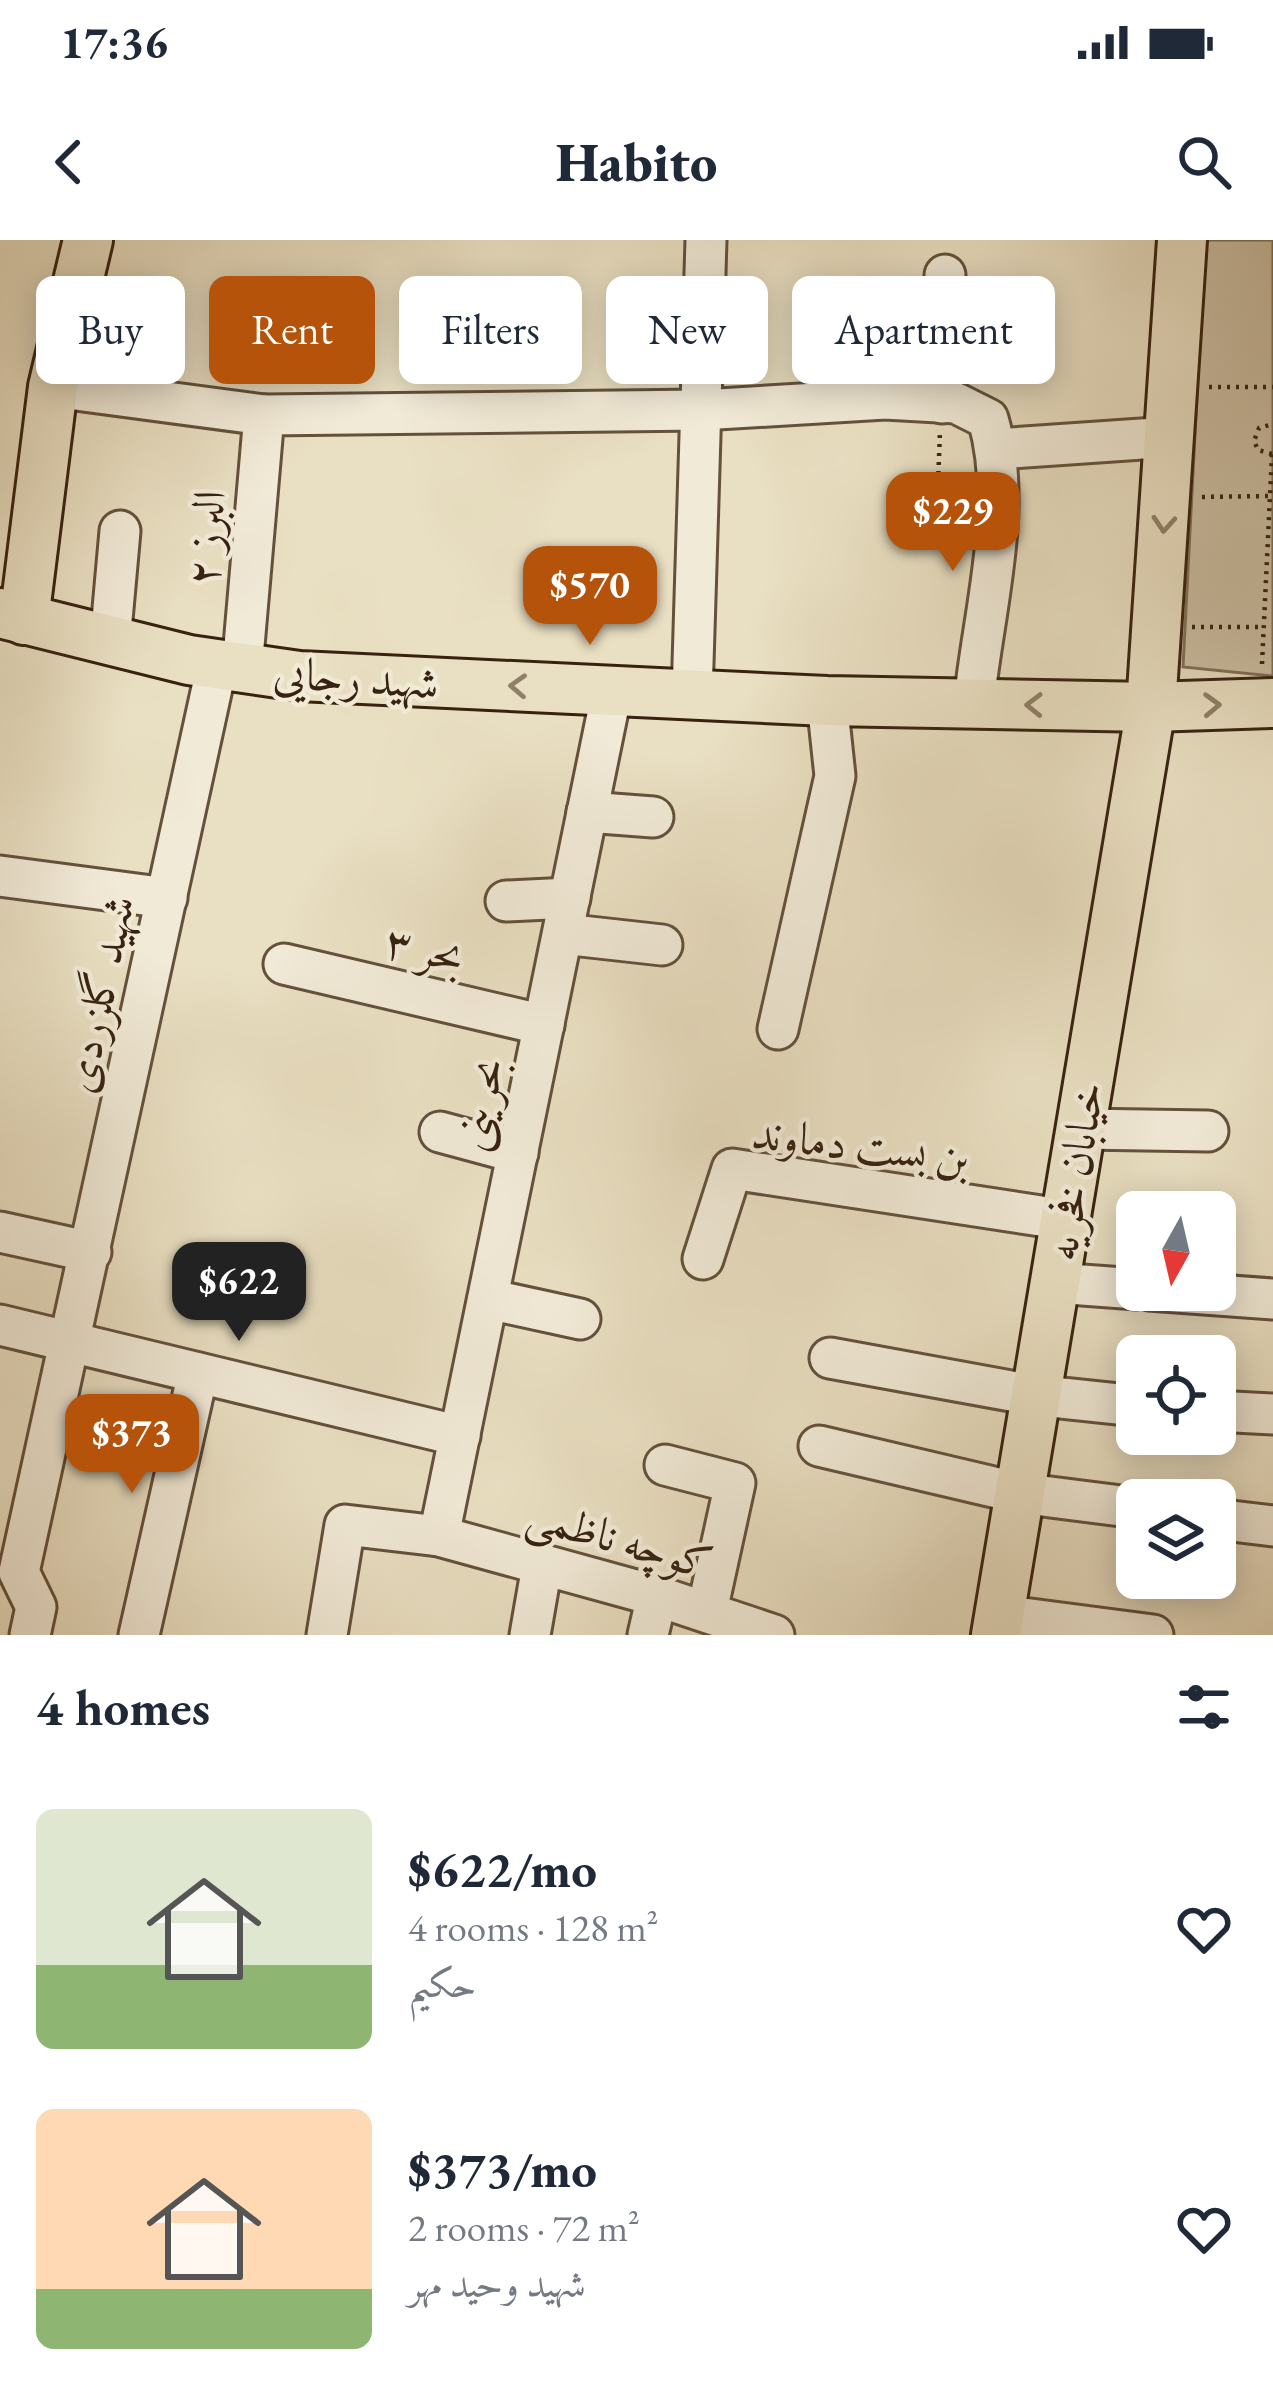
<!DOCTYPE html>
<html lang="en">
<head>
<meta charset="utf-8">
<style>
	body { margin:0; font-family:"EB Garamond",Amiri,serif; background:#f6f6f7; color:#1f2937; height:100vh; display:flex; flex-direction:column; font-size:45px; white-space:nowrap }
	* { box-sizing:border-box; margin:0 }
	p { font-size:39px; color:#747a83 }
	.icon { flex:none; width:66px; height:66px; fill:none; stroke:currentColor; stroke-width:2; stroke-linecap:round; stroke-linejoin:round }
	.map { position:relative; height:1395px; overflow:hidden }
	.sheet { display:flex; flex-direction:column; background:#fff; flex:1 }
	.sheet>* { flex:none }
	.hud { position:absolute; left:36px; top:36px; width:1203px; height:108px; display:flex; gap:24px }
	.needle { width:78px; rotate:188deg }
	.fabs { position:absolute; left:1116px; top:951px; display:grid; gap:24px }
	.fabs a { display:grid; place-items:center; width:120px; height:120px; border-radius:18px; background:#fff; box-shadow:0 6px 30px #0003; font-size:60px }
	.price { position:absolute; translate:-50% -102px; padding:0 27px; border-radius:24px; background:#b45309; color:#fff; font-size:39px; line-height:78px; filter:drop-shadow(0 3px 6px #0008) }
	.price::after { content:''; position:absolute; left:50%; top:72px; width:36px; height:27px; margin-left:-18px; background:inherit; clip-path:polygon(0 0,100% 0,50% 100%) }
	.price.current { background:#222; color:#fff }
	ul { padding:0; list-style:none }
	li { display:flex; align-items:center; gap:36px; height:300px; padding:0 36px }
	li span { display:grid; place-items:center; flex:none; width:336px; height:240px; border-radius:18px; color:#555 }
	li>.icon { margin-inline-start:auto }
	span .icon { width:144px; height:144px; fill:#fffc; stroke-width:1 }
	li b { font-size:51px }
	h2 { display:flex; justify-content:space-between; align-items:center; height:144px; padding:0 36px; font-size:51px }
	.chip { padding:0 42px; border-radius:18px; background:#fff; box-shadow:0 6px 30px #0003; font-size:42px; line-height:108px }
	.chip.current { background:#b45309; color:#fff }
	.status { display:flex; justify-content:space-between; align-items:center; height:84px; padding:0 60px; background:#fff; direction:ltr }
	.status svg { height:33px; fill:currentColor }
	header { display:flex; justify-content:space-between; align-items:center; height:156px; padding:0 36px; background:#fff; font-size:54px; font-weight:800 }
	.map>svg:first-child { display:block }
</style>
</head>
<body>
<div class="status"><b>17:36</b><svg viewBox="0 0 49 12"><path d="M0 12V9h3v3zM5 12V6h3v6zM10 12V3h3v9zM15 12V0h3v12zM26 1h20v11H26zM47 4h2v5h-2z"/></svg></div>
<header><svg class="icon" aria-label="back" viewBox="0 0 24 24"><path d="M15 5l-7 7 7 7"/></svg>Habito<svg class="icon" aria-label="search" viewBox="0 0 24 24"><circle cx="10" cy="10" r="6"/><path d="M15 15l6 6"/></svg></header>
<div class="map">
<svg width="1273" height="1395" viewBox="0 0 1273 1395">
	<rect width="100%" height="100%" fill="#e9dfc2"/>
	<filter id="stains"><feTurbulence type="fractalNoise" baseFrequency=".00167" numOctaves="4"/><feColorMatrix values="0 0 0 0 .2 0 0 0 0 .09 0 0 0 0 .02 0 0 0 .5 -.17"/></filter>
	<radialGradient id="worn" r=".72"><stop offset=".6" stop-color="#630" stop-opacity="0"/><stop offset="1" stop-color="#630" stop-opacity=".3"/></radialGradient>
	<path fill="#cbbfa4" stroke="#81705a" stroke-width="3" d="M1205 0H1273V436L1183 427Z"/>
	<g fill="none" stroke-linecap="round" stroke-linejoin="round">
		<g stroke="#64513c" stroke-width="45">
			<g id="minor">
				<path d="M53 147 264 175 701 170 885 159 956 163 988 179C1014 268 983 372 974 463"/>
				<path d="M942 163 945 35"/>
				<path d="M996 209 1171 197"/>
				<path d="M110 402 120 291"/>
				<path d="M242 429 264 175"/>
				<path d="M692 456 706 0"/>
				<path d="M587 572 653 577"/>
				<path d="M0 636 167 658"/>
				<path d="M506 661 570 658"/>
				<path d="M563 694 662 705"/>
				<path d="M284 724 544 785"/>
				<path d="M778 789 835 536 827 461"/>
				<path d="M1081 889 1208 891"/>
				<path d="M440 892 518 913"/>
				<path d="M0 992 91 1012"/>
				<path d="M703 1019 732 929 1067 980"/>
				<path d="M1055 1043 1137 1049"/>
				<path d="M1149 1050 1273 1059"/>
				<path d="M488 1059 580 1079"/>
				<path d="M0 1085 460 1196"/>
				<path d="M830 1118 1033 1155 1137 1166"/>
				<path d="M1215 1171 1273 1174"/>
				<path d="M819 1206 1019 1253 1137 1268"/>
				<path d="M665 1225 735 1243 707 1371"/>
				<path d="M1215 1279 1273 1286"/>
				<path d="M439 1296 612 451"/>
				<path d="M999 1375 1153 1395"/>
				<path d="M30 1395 36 1367 19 1332 217 425"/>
				<path d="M139 1395 198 1133"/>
				<path d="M327 1395 345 1285 439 1296 657 1356 774 1395"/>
				<path d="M530 1395 542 1326"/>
				<path d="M648 1395 657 1356"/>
			</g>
		</g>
		<g stroke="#372210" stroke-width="54">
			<g id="major">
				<path d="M0 373 189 420 299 436 827 461 1151 467 1273 463"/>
				<path d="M24 380 53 147 88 0"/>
				<path d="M996 1395 1151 467 1182 0"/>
			</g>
		</g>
		<g stroke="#372210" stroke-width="4.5" stroke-dasharray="3 6" stroke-linecap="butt">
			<path d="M1209 147H1273"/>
			<path d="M1272 214 1258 210 1254 201 1259 188 1273 184"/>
			<path d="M938 243 940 192"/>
			<path d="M1202 257 1269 256"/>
			<path d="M1192 387H1263"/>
			<path d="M1262 424 1272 214"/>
		</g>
		<use href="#minor" stroke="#f1ead7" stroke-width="39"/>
		<use href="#major" stroke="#e9dfc2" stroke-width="48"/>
	</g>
	<defs><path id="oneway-chevron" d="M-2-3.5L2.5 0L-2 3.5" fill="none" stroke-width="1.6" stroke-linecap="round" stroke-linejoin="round" transform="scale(3)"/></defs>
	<g stroke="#908069">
		<use href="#oneway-chevron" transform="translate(1164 284) rotate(94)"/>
		<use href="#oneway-chevron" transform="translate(518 446) rotate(-177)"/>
		<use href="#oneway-chevron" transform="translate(1034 465) rotate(-179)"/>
		<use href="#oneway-chevron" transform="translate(1212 465) rotate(-2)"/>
	</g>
	<g text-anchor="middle" stroke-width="9" stroke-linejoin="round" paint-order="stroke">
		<g font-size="45" fill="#372210" stroke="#f1ead7">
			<text transform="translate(205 298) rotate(-85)" y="16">البرز ۲</text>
			<text transform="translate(356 437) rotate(4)" y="16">شهید رجایی</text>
			<text transform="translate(425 708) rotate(13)" y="16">بحر ۳</text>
			<text transform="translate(98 754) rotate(-78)" y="16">شهید گلزردی</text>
			<text transform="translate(479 864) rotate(-78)" y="16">بحرینی</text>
			<text transform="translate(861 905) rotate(7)" y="16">بن بست دماوند</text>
			<text transform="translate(1074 931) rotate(-81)" y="16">خیابان فخریه</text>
			<text transform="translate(620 1298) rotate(16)" y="16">کوچه ناظمی</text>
		</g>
	</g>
	<rect width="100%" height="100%" filter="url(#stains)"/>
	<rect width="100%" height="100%" fill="url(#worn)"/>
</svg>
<div class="fabs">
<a><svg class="needle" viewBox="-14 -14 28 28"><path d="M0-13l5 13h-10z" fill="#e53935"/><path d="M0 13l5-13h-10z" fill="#747a83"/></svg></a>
<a><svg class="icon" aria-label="locate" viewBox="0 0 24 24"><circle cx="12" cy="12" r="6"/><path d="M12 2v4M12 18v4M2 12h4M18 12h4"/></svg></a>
<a><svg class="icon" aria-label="layers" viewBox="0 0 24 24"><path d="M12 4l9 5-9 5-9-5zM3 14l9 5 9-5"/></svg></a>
</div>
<b class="price" style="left:953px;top:334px">$229</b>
<b class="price" style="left:590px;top:408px">$570</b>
<b class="price current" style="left:239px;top:1104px">$622</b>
<b class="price" style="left:132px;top:1256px">$373</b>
<div class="hud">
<a class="chip">Buy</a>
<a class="chip current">Rent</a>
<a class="chip">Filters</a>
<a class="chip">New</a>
<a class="chip">Apartment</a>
</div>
</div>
<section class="sheet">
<h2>4 homes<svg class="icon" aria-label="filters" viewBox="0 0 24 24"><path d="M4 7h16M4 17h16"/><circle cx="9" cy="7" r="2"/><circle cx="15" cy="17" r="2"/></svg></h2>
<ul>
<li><span style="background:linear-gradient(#dfe7d0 65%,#8fb573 0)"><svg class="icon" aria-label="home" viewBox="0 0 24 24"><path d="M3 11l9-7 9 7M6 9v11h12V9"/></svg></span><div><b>$622/mo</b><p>4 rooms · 128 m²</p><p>حکیم</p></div><svg class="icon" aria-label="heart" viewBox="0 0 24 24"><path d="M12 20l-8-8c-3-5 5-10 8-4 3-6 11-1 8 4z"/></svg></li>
<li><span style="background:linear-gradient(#ffd9b3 75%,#8fb573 0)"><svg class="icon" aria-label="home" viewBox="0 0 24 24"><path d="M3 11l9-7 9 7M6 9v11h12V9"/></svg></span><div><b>$373/mo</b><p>2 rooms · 72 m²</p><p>شهید وحید مهر</p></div><svg class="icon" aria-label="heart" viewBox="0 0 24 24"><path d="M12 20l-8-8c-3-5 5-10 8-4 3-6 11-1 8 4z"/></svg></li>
</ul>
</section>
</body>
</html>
